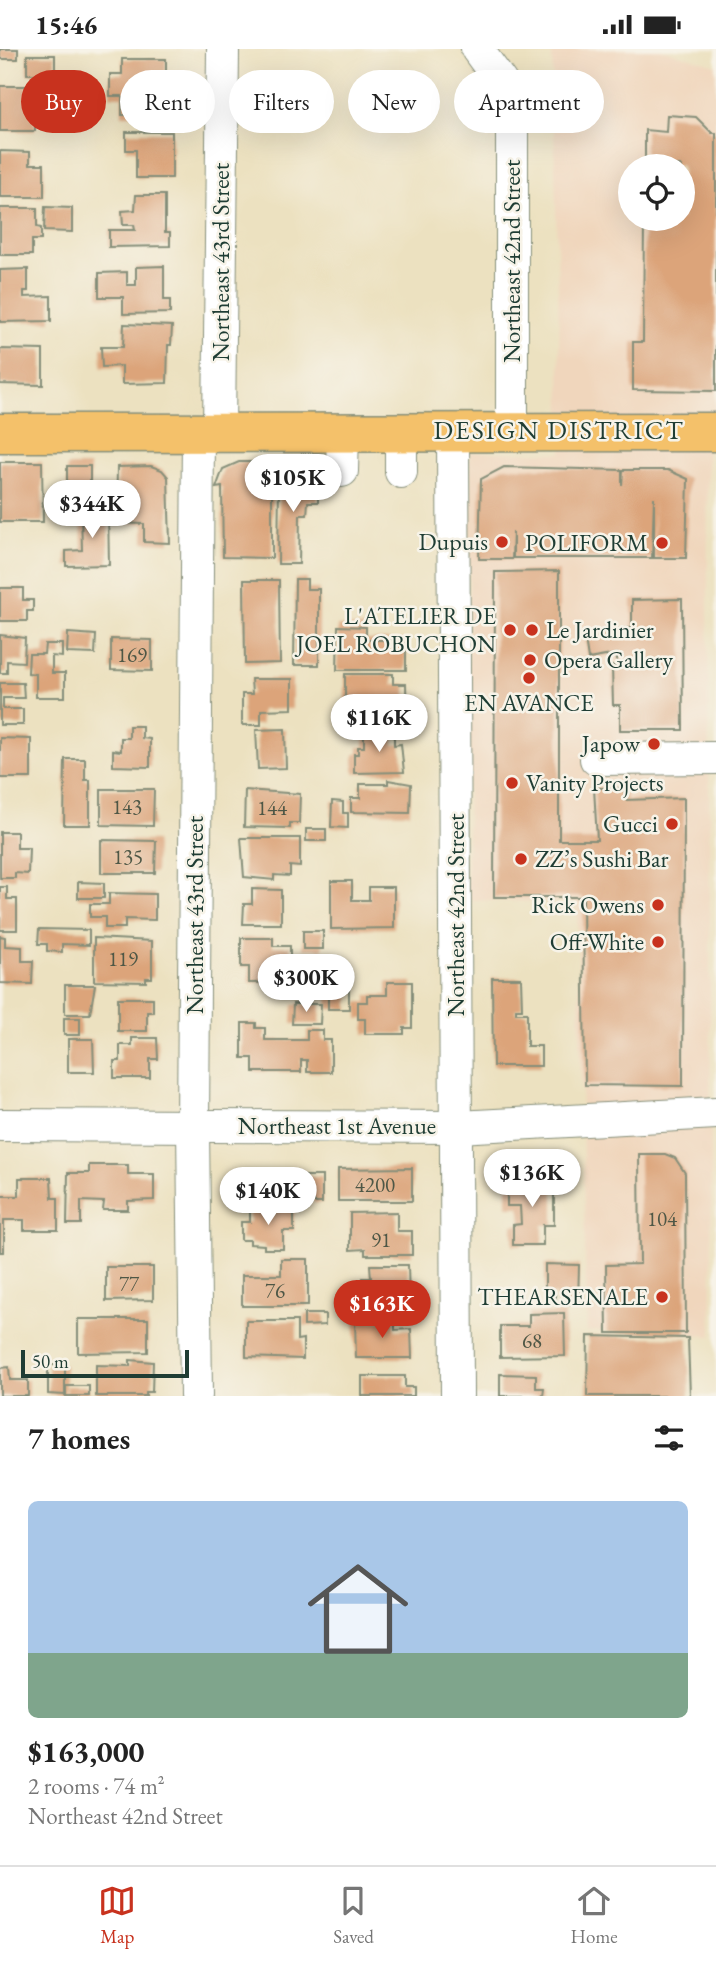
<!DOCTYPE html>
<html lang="en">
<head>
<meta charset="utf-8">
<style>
	body { margin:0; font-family:"EB Garamond",serif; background:#f2f2f2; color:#222; height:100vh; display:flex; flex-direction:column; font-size:26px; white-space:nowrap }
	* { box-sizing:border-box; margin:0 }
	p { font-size:23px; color:#767676 }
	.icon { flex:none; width:38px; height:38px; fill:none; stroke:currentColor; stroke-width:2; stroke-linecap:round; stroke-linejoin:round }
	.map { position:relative; height:1347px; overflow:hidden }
	.panel { display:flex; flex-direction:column; background:#fff; flex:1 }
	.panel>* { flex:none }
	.guide { position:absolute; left:21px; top:21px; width:676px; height:63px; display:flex; gap:14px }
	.buttons { position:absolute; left:618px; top:105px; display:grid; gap:14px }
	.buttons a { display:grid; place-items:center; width:77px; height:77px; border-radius:50%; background:#fff; box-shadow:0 7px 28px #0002; font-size:35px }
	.scale { position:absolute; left:21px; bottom:18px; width:168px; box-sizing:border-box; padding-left:7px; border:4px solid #1f3d34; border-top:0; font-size:19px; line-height:24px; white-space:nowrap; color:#1f3d34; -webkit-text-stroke:5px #f7f3e8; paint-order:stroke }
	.price { position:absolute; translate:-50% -60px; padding:0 16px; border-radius:24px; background:#fff; color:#222; font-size:23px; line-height:46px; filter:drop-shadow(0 2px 4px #0008) }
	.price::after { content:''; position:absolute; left:50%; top:42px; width:21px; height:16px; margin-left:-10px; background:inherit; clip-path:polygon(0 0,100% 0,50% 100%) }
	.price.on { background:#c8321e; color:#fff }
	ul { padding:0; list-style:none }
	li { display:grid; align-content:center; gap:14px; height:371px; padding:0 28px }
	li span { display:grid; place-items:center; height:217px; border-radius:10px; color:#555 }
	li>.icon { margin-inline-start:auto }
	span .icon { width:126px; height:126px; fill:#fffc; stroke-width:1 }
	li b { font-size:30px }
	h2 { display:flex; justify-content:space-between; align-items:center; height:84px; padding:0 28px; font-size:30px }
	.chip { padding:0 24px; border-radius:32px; background:#fff; box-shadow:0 7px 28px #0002; font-size:24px; line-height:63px }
	.chip.on { background:#c8321e; color:#fff }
	.status { display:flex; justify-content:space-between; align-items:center; height:49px; padding:0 35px; background:#fff; direction:ltr }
	.status svg { height:19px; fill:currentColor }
	.dock { display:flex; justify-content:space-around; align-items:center; height:98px; border-top:2px solid #e0e0e0; background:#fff; font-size:19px; color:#767676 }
	.dock a { display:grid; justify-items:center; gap:4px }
	.dock .on { color:#c8321e }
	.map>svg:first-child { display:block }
</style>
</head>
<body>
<div class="status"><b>15:46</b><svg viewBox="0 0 49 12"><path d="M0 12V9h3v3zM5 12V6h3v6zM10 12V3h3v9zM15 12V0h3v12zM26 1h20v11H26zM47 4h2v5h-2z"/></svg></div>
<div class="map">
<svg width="716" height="1347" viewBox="0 0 716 1347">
	<rect width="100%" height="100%" fill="#f7f3e8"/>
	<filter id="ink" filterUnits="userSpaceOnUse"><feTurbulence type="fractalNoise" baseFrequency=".0143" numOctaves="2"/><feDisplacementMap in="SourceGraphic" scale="14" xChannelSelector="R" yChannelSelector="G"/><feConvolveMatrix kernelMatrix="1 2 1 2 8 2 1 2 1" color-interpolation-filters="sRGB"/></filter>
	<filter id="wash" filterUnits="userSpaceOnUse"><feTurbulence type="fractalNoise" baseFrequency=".00686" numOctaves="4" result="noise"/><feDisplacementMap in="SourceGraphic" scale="28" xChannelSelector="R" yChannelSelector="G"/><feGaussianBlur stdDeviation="1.57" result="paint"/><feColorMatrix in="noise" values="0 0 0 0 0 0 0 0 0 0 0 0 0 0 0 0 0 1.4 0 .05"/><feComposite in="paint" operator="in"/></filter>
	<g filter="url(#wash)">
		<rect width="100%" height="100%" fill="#ece1c0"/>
		<path fill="#f0d6bc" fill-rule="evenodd" d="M552 0H660L716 16V366L707 367 712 1287 587 1282 577 854 467 851 470 403 562 404ZM630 117H682V170H630Z"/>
		<g id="blocks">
			<g fill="#dca47a">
				<rect x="0" y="0" width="18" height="10"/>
				<rect x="27" y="6" width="28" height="19"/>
				<path d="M122 10H166V66H122V47H110V25H122Z"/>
				<rect x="0" y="37" width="35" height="45"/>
				<path d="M667 66 696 68 712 84H716V342L633 341V293H643L644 170H682V117H645V81L666 83Z"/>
				<path d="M126 83H172V129H136V101H126Z"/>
				<path d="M0 102 30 103V115H44V148H0Z"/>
				<path d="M136 146H165V183H170V197L109 198V181H135L134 176H123L122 162 135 161Z"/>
				<path d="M45 158 72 159V183L44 182Z"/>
				<path d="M0 159H37V178L41 179V191H32V206H0Z"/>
				<path d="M164 217V251H170V264L123 265V248H99V224L127 223V236H136V218Z"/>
				<path d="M28 220V242H24V248L51 247V272L0 273V221Z"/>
				<path d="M124 275 172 277 171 296H168L167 334 122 335V317L102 318 101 298H123Z"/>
				<path d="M0 300 43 301V336L0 335Z"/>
				<path d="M0 413H42L43 473H0Z"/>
				<path d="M239 413H272V509L223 508 222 438 216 439 223 420Z"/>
				<rect x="67" y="417" width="23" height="26"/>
				<path d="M151 417 162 421 168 428 170 494 144 493V475L116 474 117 418Z"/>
				<path d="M504 418 622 421V436L623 421H668L688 430 686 509H654V448L652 509H513V483L512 510H479L481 430Z"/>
				<path d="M289 422H307V433L318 434V453H308L307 466H300L299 515H278L279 434H289Z"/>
				<path d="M108 459 109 516 66 517V502L82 501 81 460Z"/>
				<path d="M559 522V791H597L594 739H624L626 751 684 749 683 1037 585 1036 583 848H494L495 523Z"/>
				<path d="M295 530H307V540H319V616H294Z"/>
				<path d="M244 531H279L280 614 245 615Z"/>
				<path d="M0 539H23V551H33V562H27V572H0Z"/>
				<path d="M682 550 683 681H620V656H613L612 617H617V605L588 610 584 584 632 579V551Z"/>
				<path d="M338 577 366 578V591H406V621H337Z"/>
				<path d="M68 584 96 586 95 605 67 604Z"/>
				<path d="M0 586 25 589 24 613 7 612V624H0Z"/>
				<path d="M111 590 152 591V622L111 621Z"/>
				<path d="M45 595H62V608L52 607V624H65V648H36V625L28 624 29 605H44Z"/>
				<path d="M345 625H393V635H406L407 672H358V666H345Z"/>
				<path d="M251 630H292V660L261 661V676H242V645H252Z"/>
				<path d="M0 634H23L24 649H3V660H23V676H0Z"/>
				<path d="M129 677H142V689L150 690V718L113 717V701L121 702V689H129Z"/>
				<path d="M285 680 286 719 258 720 256 681Z"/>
				<path d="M364 681H394V696L401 695 404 723 354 724V705H358V698H364Z"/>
				<path d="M0 689 31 690V729H0Z"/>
				<path d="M65 710H85V731H90V776H64Z"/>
				<path d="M388 731 411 735 410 764 351 763V749H360V735H388Z"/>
				<path d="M101 740H154L153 777 101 776Z"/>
				<path d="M245 741 300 745 299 774H290V779L244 778Z"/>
				<path d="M332 752 343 753V764H348V779L331 778Z"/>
				<rect x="306" y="780" width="20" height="12"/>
				<path d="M0 783H17V799H29L28 825 15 824V829H0Z"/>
				<path d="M241 789H300V818L290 817V827L274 826V831L244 828Z"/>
				<path d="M101 791 156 792 155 824H101Z"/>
				<path d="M331 832H352V851H369V838H394V879L331 880Z"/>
				<path d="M78 833 104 834V849H78Z"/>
				<path d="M0 838H7V850H17V881H0Z"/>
				<path d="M252 840 281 841V875H243L244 855H252Z"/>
				<path d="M109 844 155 845V871L125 870V879H105V868H90V855H109Z"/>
				<path d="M39 880 89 881V896L62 895V903L47 902V895H38Z"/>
				<rect x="303" y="882" width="20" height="18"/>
				<path d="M0 887 5 888V897L22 898V912H33L32 935 0 934Z"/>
				<path d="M94 889 152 892V929H146V933L94 932Z"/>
				<path d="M241 889H273V897H290V912H299V933L249 934V918H241Z"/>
				<path d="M492 929H521L522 960H516V964H527V997H541V1017H493Z"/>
				<rect x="328" y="932" width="21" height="28"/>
				<path d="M387 933H412V979H404V985H365V970H358V953H367V946H387Z"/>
				<path d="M65 936H95L90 965H65Z"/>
				<path d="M118 949H153V963H147V982H118Z"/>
				<path d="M293 955H321L320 975H292Z"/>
				<rect x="64" y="969" width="16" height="17"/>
				<path d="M242 974H256V979H265V991H307V981H323V991H331V1023H307V1011H301V1023H253V1009H242Z"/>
				<path d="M132 989H157L158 1010H150V1029H114V1012H120V996H132Z"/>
				<path d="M68 990H93L94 1023H68Z"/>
				<path d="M639 1105H665L675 1109 685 1124 686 1284H607L606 1216 640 1215Z"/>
				<path d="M89 1116H128V1125H154V1151L128 1152V1161H103L104 1153 81 1152V1175H67L68 1124H89Z"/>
				<path d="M412 1119V1152H338V1120Z"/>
				<path d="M245 1124H293V1137L297 1136V1153H254L253 1141H245Z"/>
				<path d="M301 1127H322V1154H314L313 1150H301Z"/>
				<path d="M19 1129H51L52 1149H58V1181H24V1171H4V1203H0V1147H19Z"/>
				<path d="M554 1129V1176H543V1196H513V1176L521 1175 520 1157H507V1136H517V1130Z"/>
				<path d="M250 1160H294V1182H283V1200H264V1196L250 1195V1191H241V1173H250Z"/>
				<path d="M397 1163V1182H412V1206H365V1200L350 1201V1164Z"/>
				<path d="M281 1210H308V1257H242V1226H281Z"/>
				<path d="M545 1215 579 1216 578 1255H556L555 1246H545Z"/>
				<path d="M370 1216H408L409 1251 371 1252V1243H363V1229H371Z"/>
				<path d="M106 1218H153V1251L106 1252Z"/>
				<path d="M564 1264 565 1307 500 1308V1277H529V1265Z"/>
				<path d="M304 1265H325V1276L304 1277Z"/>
				<path d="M78 1270H148V1303L78 1304Z"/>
				<path d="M355 1271H395V1281L411 1280 412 1309H356Z"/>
				<path d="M246 1272H297V1291L303 1290V1310L246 1308Z"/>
				<path d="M588 1287 688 1289 690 1347H587Z"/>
				<path d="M130 1311 153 1313 152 1343H146V1347H96V1316L130 1317Z"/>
				<path d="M48 1316H65V1346L48 1345Z"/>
				<path d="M9 1318 10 1331H28V1347H0V1319Z"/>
				<path d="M500 1325 536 1326V1339H544L543 1347H500Z"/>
				<path d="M362 1327H405V1338H414V1347H362Z"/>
				<rect x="66" y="1337" width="23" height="10"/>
			</g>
		</g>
	</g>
	<g filter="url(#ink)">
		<use href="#blocks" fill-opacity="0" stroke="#868f7a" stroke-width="2"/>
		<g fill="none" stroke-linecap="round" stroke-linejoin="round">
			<g stroke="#868f7a" stroke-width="34">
				<g id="minor">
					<path d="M477 0 501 33 512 74V385"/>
					<path d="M219 384 223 0"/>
					<path d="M401 384V423"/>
					<path d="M453 384 457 1347"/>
					<path d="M342 422 343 384"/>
					<path d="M596 710 716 709"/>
					<path d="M0 1076 458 1078 716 1064"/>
					<path d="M196 1347 193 1077 198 384"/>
				</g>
			</g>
			<g stroke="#868f7a" stroke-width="41">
				<path id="major" d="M0 384 716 383"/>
			</g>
			<use href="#minor" stroke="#fff" stroke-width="32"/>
			<use href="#major" stroke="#f4c16a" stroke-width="38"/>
		</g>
	</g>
	<g fill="#c8321e" stroke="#f7f3e8" stroke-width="2.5">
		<circle cx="502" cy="493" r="7"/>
		<circle cx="662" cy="494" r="7"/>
		<circle cx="510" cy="581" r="7"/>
		<circle cx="532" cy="581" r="7"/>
		<circle cx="530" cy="611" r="7"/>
		<circle cx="529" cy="629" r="7"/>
		<circle cx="654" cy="695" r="7"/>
		<circle cx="512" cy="734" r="7"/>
		<circle cx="672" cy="775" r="7"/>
		<circle cx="521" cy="810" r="7"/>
		<circle cx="658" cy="856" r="7"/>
		<circle cx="658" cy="893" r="7"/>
		<circle cx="662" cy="1248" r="7"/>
	</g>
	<g text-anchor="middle" stroke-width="5" stroke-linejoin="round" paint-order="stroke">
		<g font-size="21" fill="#4e5746">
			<text x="132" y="613">169</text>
			<text x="127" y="765">143</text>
			<text x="272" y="766">144</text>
			<text x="128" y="815">135</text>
			<text x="123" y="917">119</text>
			<text x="375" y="1143">4200</text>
			<text x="662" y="1177">104</text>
			<text x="381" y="1198">91</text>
			<text x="129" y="1242">77</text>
			<text x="275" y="1249">76</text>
			<text x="532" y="1299">68</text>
		</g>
		<g font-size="24" fill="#1f3d34" stroke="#f7f3e8">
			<text transform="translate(512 212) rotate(-90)" y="8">Northeast 42nd Street</text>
			<text transform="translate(221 213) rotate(-90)" y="8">Northeast 43rd Street</text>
			<text transform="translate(195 866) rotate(-90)" y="8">Northeast 43rd Street</text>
			<text transform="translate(456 866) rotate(-90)" y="8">Northeast 42nd Street</text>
			<text x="337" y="1085">Northeast 1st Avenue</text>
		</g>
		<g font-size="24" fill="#1f3d34" stroke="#f7f3e8" text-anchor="end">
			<text x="488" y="501">Dupuis</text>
			<text x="648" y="502">POLIFORM</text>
			<text x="496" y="575">L'ATELIER DE<tspan x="496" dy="28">JOEL ROBUCHON</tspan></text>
			<text x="546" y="589" text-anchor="start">Le Jardinier</text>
			<text x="544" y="619" text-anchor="start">Opera Gallery</text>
			<text x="529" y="662" text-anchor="middle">EN AVANCE</text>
			<text x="640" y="703">Japow</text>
			<text x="526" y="742" text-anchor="start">Vanity Projects</text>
			<text x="658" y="783">Gucci</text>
			<text x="535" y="818" text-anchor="start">ZZ’s Sushi Bar</text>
			<text x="644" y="864">Rick Owens</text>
			<text x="644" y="901">Off-White</text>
			<text x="648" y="1256">THEARSENALE</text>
		</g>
		<g font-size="26" letter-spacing="2" fill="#1f3d34" stroke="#f7f3e8">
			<text x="559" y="390">DESIGN DISTRICT</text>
		</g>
	</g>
</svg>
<div class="buttons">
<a><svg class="icon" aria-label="locate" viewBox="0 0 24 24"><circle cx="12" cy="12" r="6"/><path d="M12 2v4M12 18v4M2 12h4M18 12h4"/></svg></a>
</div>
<div class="scale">50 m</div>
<b class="price" style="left:293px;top:465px">$105K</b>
<b class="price" style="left:92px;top:491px">$344K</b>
<b class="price" style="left:379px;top:705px">$116K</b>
<b class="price" style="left:306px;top:965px">$300K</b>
<b class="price" style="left:532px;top:1160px">$136K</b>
<b class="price" style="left:268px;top:1178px">$140K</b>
<b class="price on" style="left:382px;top:1291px">$163K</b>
<div class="guide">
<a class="chip on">Buy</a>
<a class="chip">Rent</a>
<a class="chip">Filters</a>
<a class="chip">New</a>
<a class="chip">Apartment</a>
</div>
</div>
<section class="panel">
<h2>7 homes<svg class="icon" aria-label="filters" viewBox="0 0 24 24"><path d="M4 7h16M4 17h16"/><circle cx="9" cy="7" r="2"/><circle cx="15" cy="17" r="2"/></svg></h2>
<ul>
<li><span style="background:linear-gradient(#a9c7e8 70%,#7fa58c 0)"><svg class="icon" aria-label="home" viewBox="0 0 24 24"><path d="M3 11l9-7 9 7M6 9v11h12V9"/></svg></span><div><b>$163,000</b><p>2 rooms · 74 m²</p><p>Northeast 42nd Street</p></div></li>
</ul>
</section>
<nav class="dock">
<a class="on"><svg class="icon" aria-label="map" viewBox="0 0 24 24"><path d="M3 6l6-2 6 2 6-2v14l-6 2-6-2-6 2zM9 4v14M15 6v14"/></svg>Map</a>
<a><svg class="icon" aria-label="saved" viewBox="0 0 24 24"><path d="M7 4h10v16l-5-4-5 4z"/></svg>Saved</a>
<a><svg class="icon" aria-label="home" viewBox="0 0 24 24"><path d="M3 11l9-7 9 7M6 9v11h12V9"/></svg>Home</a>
</nav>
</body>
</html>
